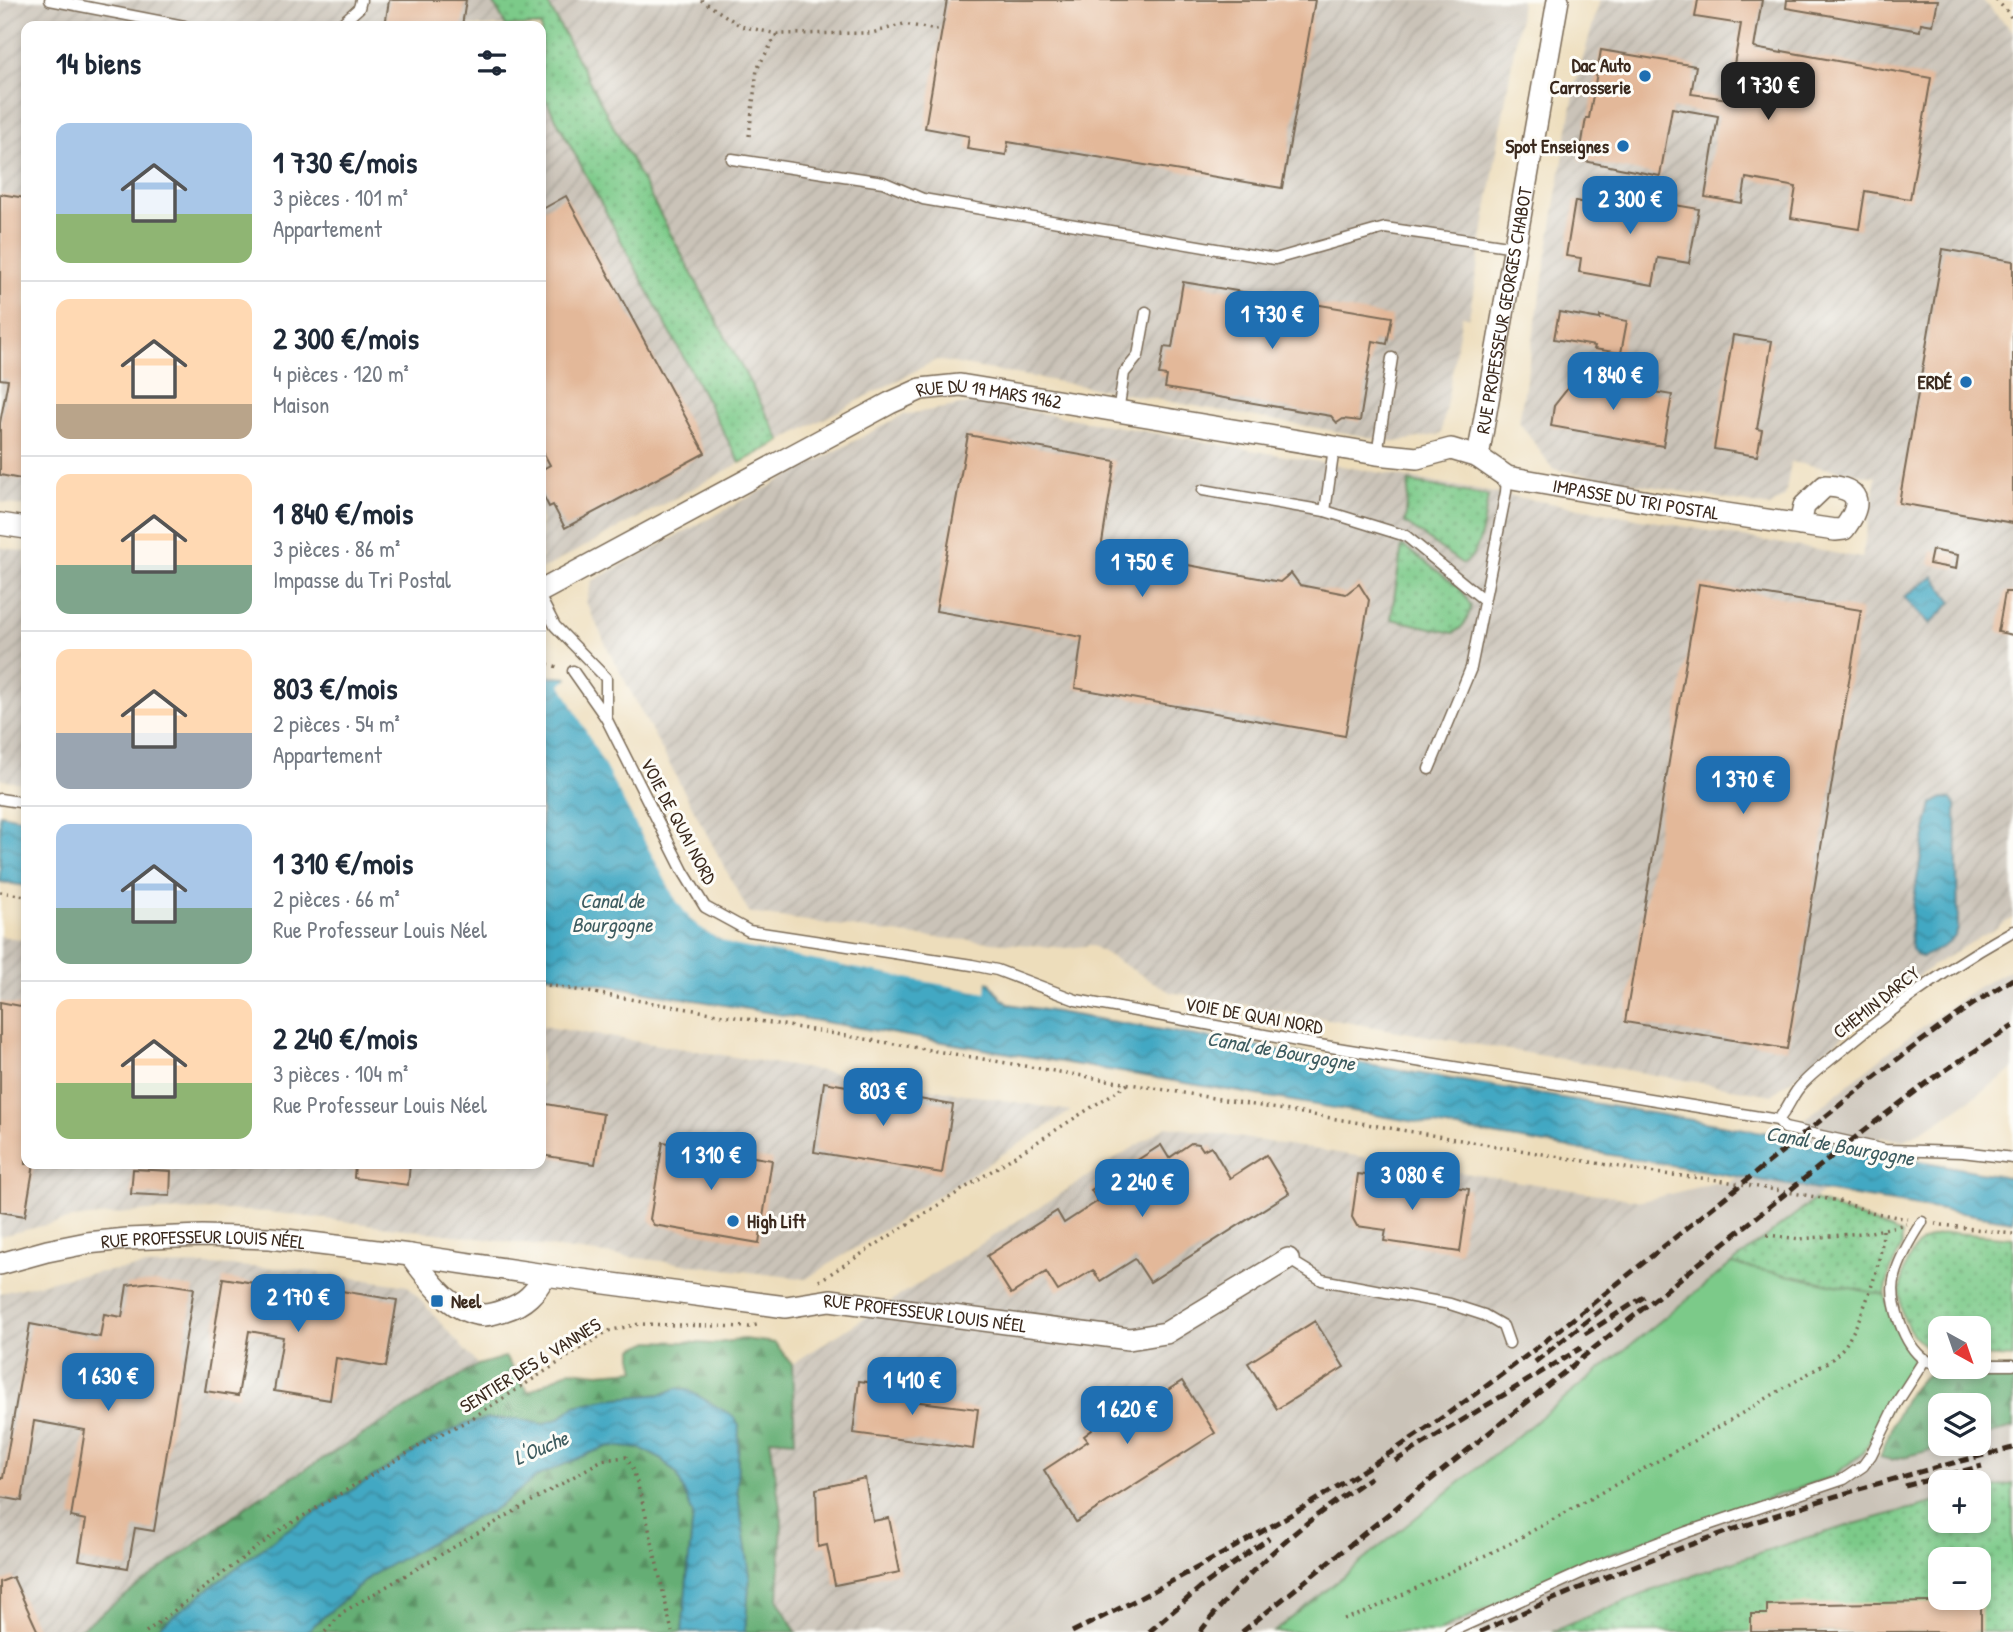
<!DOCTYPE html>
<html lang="fr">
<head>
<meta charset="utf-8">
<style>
	body { margin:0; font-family:"Patrick Hand",sans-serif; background:#f6f6f7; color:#1f2937; height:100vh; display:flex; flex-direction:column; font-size:26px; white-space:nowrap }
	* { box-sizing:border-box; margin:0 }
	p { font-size:23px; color:#747a83 }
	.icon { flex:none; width:38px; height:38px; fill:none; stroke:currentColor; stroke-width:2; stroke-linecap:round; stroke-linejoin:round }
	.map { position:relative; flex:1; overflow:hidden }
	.drawer { position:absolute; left:21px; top:21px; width:525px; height:1148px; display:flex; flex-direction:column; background:#fff; border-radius:14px; box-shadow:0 4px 10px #0003 }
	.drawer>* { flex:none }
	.needle { width:46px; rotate:140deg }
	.buttons { position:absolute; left:1928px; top:1316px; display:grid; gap:14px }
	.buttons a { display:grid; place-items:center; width:63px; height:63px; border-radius:14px; background:#fff; box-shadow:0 4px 10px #0003; font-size:35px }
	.price { position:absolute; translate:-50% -60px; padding:0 16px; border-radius:14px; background:#1f6fb2; color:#fff; font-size:23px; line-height:46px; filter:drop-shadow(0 2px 4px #0008) }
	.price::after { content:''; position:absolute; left:50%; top:42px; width:21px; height:16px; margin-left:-10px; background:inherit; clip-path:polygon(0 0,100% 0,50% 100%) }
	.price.on { background:#222; color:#fff }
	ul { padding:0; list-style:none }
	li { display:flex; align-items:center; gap:21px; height:175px; padding:0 35px }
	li+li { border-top:2px solid #e0e1e3 }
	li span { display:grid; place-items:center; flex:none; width:196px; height:140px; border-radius:14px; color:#555 }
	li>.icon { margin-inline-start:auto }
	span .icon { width:84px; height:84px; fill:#fffc; stroke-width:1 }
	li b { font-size:30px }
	h2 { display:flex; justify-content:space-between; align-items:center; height:84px; padding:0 35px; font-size:30px }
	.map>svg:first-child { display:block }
</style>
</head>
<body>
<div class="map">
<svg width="2013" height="1632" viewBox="0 0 2013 1632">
	<defs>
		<pattern id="industrial-furrows" width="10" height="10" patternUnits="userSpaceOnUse" patternTransform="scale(1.75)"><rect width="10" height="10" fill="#cac3b8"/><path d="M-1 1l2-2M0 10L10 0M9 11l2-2" fill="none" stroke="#aea89e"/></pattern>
		<pattern id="grass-dots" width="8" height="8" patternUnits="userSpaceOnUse" patternTransform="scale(1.75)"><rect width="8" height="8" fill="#7cca89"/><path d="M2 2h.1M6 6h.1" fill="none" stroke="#67a46f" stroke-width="1.8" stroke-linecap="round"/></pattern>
		<pattern id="forest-firs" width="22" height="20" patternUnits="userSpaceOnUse" patternTransform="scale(1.75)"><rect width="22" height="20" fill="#65ae75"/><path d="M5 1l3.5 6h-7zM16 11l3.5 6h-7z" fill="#548e5f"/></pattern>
		<pattern id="water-waves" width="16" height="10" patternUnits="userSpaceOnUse" patternTransform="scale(1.75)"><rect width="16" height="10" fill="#43a8c3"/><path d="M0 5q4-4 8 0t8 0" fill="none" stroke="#39899e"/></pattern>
	</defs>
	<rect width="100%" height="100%" fill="#fdfcf7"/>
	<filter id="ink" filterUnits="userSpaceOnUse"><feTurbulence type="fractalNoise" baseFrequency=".0143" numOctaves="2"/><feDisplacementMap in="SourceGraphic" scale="14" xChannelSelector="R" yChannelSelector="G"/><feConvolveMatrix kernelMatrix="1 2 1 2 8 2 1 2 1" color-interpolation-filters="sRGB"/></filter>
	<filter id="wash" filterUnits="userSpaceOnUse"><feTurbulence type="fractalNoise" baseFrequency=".00686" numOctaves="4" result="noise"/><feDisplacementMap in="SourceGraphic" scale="28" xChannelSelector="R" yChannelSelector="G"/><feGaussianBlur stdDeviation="1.57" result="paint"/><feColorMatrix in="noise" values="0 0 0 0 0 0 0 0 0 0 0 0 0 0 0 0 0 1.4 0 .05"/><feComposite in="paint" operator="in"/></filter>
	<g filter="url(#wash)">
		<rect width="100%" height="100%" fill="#edddbb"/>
		<g fill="url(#industrial-furrows)">
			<path d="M0 0H492L506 26H26V507L0 502Z"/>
			<path d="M546 0H1402L1519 20 1469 317 1462 316 1441 434 1396 442 936 360 781 441Z"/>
			<path d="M1600 0H1981L2013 31V918L1932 966 1865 1018 1772 1095 1170 992 1091 945 1068 948 916 936 749 913 609 651 586 602 592 581 903 415 979 402 1862 558 1876 477 1791 462 1785 496 1770 507 1553 469 1519 422 1576 82Z"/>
			<path d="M541 91 740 463 541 570Z"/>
			<path d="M0 547 26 552V784L0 779Z"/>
			<path d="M0 936 26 940V1164H541V1026L1071 1111 806 1279 269 1212 225 1210 148 1211 71 1219 0 1236Z"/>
			<path d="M1167 1126 1642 1201 1529 1295 1462 1333 1392 1385 1280 1482 1165 1547 1037 1612 988 1632H796L778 1600 782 1521 770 1438 795 1441 792 1364Z"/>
			<path d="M212 1265 294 1269 408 1286 478 1365 258 1498 76 1632H0V1293L73 1276 147 1266Z"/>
		</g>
		<g fill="#cac3b8">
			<path d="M1402 0H1521L1519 20Z"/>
			<path d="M2013 968V1070L1939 1121 1903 1141 1883 1137 1865 1151 1784 1136 1901 1042 1976 988Z"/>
			<path d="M1737 1177 1824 1191 1274 1632H988L1037 1612 1165 1547 1280 1482 1392 1385 1462 1333 1529 1295 1642 1201 1714 1183 1726 1185Z"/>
			<path d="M2013 1428V1484L1979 1491V1482H1941V1501L1845 1526 1721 1565 1584 1618 1552 1632H1437L1573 1569 1663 1534 1831 1477 1863 1453 1891 1460 1955 1444H1979V1437Z"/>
		</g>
		<g fill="url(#grass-dots)" stroke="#5c7a54" stroke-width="2" fill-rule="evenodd">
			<path d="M492 0H546L781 441 740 463 541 91V26H506Z"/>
			<path d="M1409 482 1488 496C1484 517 1483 552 1463 564 1443 551 1425 536 1405 523Z"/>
			<path d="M1402 545 1460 588 1471 606C1468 619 1465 627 1453 633L1391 619Z"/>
			<path d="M1814 1200 1902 1234V1246L1890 1272 1885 1295 1731 1264Z"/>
			<path d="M1954 1233 2013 1238V1358L1979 1356V1328H1941V1348L1924 1346C1919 1341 1913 1335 1909 1329 1894 1305 1899 1261 1922 1242 1931 1235 1943 1234 1954 1233Z"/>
			<path d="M2013 1484V1632H1552C1677 1576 1808 1534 1941 1501V1521H1979V1491ZM1941 1559H1979V1598H1941Z"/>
		</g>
		<g fill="url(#forest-firs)" stroke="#506c4a" stroke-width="2">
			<path d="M743 1339 775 1343 792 1364 795 1441 770 1439 782 1521 778 1600 796 1632H745L750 1575 737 1489 739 1425 677 1388 663 1394 606 1399 575 1406 558 1419 542 1424 433 1440 281 1534 152 1632H76L258 1498 478 1365 505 1357 529 1392 570 1370 599 1373 636 1370 633 1358V1349L650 1341 684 1342 712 1344Z"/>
			<path d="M1957 1369H2013V1428L1979 1437V1405H1941V1444H1955L1891 1460 1880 1457C1890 1431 1904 1387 1930 1373 1937 1369 1949 1370 1957 1369Z"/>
			<path d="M610 1446 642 1449 661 1459 677 1474 685 1494 693 1515 682 1632H306L372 1575 476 1517C501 1510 518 1489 540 1475 559 1464 588 1453 610 1446Z"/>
		</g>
		<path fill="#7cca89" stroke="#5c7a54" stroke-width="2" d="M1731 1264 1885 1295 1891 1320 1912 1356V1369L1863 1453 1831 1477 1663 1534 1573 1569 1437 1632H1274Z"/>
		<g fill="url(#water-waves)" stroke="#3f6970" stroke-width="2">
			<path d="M1934 576 1952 602 1930 624 1904 597Z"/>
			<path d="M541 676 567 678 682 896 711 927 758 943 990 983 1002 999 1009 1004 1774 1134 2013 1178V1221L1830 1192 541 974Z"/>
			<path d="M1943 798 1951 799 1956 806 1958 929C1954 945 1936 950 1922 957 1918 956 1915 956 1913 952 1903 938 1927 825 1932 804Z"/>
			<path d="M0 814 26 819V886L0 882Z"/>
			<path d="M677 1388 688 1390 733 1416 739 1425 737 1489 750 1575 745 1632H682L693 1515 677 1474 661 1459 642 1449 610 1446 590 1453 540 1475 489 1513 476 1517 372 1575 306 1632H152L281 1534 433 1440 466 1424 487 1419H519L542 1424 558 1419 575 1406 606 1399 663 1394Z"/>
		</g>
		<path fill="#edddbb" d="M571 678 685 894 699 912 713 924 735 935 987 979 986 993 732 945 707 933 691 920 676 900 561 684Z"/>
		<g id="blocks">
			<g fill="#e3b899">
				<path d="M389 0H466L462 26H385Z"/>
				<path d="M947 0H1315L1282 188 1008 142 1006 155 967 149 969 136 925 128Z"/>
				<path d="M1698 0H1762L1754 48 1782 53V51L1931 78 1910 199 1865 191 1859 229 1791 218 1796 187 1746 178 1742 203 1705 197 1718 116 1672 108 1660 176 1579 160 1586 118H1589L1601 50 1696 66 1691 94 1728 99 1741 24 1695 17Z"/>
				<path d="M1787 0H1938L1933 25 1921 23 1920 31 1786 8Z"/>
				<path d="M1592 191 1699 209 1689 263 1658 258 1653 285 1579 272 1581 258 1566 256 1575 201 1590 204Z"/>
				<path d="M0 194 26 198V480L0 475V423L8 380 0 379Z"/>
				<path d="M566 196 705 453 565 528 553 505 549 507 541 491V470L550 465 541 448V210Z"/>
				<path d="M1943 249 2013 261V523L1899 503Z"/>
				<path d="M1183 282 1392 317 1387 344 1373 341 1360 421 1343 419 1337 423 1331 416 1165 388 1167 376 1159 375 1164 347 1172 348Z"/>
				<path d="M1559 312 1600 319V316L1627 321 1621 353 1594 349 1595 346 1554 339Z"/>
				<path d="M1733 335 1772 341 1757 429 1762 430 1757 456 1714 449Z"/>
				<path d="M1570 378 1672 395 1663 446 1551 426 1554 406 1568 388Z"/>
				<path d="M968 435 1115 461 1101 549 1280 582 1291 573 1300 585 1346 594 1359 584 1369 600 1345 736 1075 688 1082 637 936 611Z"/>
				<path d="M1932 550 1958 555 1956 569 1929 564Z"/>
				<path d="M1699 584 1861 610 1787 1049 1625 1022Z"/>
				<path d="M2005 592H2013V635L1998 632Z"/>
				<path d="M0 1002 26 1007V1164H34L25 1216 0 1212Z"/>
				<path d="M824 1082 953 1105 942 1173 814 1152Z"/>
				<path d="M541 1103 603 1114 595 1164 541 1155Z"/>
				<path d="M663 1142 772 1160 759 1243 654 1225 650 1219Z"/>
				<path d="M1191 1143 1199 1144 1203 1150 1211 1146 1230 1178 1266 1155 1289 1193 1150 1282 1135 1259 1100 1281 1093 1270 1058 1291 1046 1272 1011 1294 987 1256 1057 1211 1064 1223 1098 1201 1091 1190 1161 1145 1169 1158Z"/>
				<path d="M355 1164H410L408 1185 354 1178Z"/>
				<path d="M133 1169 171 1171 170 1196 131 1194Z"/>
				<path d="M1358 1174 1469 1189 1460 1252 1384 1241 1386 1230 1357 1226 1352 1217Z"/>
				<path d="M223 1278 291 1289 292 1283 397 1300 386 1367 336 1358 330 1400 274 1391 283 1337 249 1331 238 1396 205 1391Z"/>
				<path d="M153 1282 194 1288 154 1531 135 1528 128 1568 79 1560 86 1520 71 1517 85 1430 34 1421 22 1501 0 1497V1478H3L30 1324 100 1337 104 1314 122 1317 127 1285Z"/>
				<path d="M1315 1321 1344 1367 1277 1409 1248 1363Z"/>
				<path d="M859 1381 913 1388 912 1401 978 1409 973 1449 853 1433Z"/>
				<path d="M1182 1381 1215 1433 1076 1522 1044 1470 1088 1441 1084 1436 1092 1430 1087 1404 1091 1398 1131 1389 1138 1393 1140 1408Z"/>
				<path d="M865 1478 873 1521 889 1518 900 1572 835 1585 827 1545 818 1547 816 1489Z"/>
				<path d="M13 1577 38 1632H0V1582Z"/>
				<path d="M1981 1601V1632H1751V1614H1767V1605Z"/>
			</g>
		</g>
	</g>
	<g filter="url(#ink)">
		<use href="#blocks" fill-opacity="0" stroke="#796955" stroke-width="2"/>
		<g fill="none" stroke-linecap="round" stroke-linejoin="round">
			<g stroke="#796955" stroke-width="13">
				<g id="lane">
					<path d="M50 0 184 26"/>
					<path d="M339 26 359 8 361 0"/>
					<path d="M732 159 883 182 923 199 1275 259 1385 228 1515 247"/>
					<path d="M1118 412 1124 373 1138 356 1146 312"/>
					<path d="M1377 454 1392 358"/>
					<path d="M1203 490 1325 511 1406 536 1484 600"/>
					<path d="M1325 511 1334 448"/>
					<path d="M541 599 555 626 606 678V718L683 871 705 907 749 931 972 965 997 970 1076 1000 1319 1045 1778 1120 1785 1128 1885 1150 1962 1152 2013 1158"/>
					<path d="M573 671 606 718"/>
					<path d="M1429 769 1471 668 1506 492 1507 477"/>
					<path d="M0 799 26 803"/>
					<path d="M1778 1120C1787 1110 1791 1098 1798 1089 1810 1074 1828 1062 1842 1050 1896 1005 1952 965 2013 931"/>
					<path d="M1922 1222C1911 1239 1900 1257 1895 1276 1888 1299 1904 1346 1925 1360 1929 1362 1936 1363 1941 1364"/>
					<path d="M1288 1259 1322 1280 1450 1304 1484 1315 1503 1326 1509 1343"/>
					<path d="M1979 1365H2013"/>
					<path d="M1450 1632 1594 1567 1687 1532 1844 1479 1863 1466 1871 1455 1896 1404 1925 1359"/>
				</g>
			</g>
			<g stroke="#796955" stroke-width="24">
				<g id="street">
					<path id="s1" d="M1478 457 1558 0"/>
					<path d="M0 524 26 528"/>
					<path id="s2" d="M541 591 890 403 921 389 960 385 1377 454 1417 458 1451 449 1478 457 1507 477 1672 506 1835 530 1844 529C1864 503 1860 487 1825 486L1804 506 1800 525"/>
					<path d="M410 1255C429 1279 450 1313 484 1315 491 1315 499 1312 505 1310 525 1304 536 1292 545 1275"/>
					<path id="s3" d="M0 1264 47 1251 87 1243 127 1239 202 1236 270 1238 410 1255 545 1275 786 1307 830 1300 1129 1339 1166 1333 1288 1259"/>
				</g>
			</g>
			<g stroke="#796955" stroke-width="3.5" stroke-dasharray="2 5" stroke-linecap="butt">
				<path d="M701 0 741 26 777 34 872 33 904 24 942 31"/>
				<path d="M1996 0 2008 12 2013 21"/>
				<path d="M749 136 757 69 777 34"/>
				<path d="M541 662 561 668"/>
				<path d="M0 892 26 896"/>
				<path d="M541 984 1655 1173 1718 1180 1839 1201 1871 1212 1907 1219"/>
				<path d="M1935 1224 2013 1234"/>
				<path d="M1767 1235 1800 1239 1871 1232 1906 1224"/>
				<path d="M819 1281 1128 1084"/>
				<path d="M1344 1619 1364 1613 1509 1544 1722 1425 1831 1360C1836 1355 1842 1350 1846 1344 1863 1317 1883 1261 1883 1229"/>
				<path d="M146 1632 280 1530 431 1439 469 1420 608 1331 639 1324 749 1327 760 1324"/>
				<path d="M325 1632 343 1612 602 1460 626 1457 633 1469 645 1511 672 1632"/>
			</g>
			<use href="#lane" stroke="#fff" stroke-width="10"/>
			<use href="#street" stroke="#fff" stroke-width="21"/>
			<g stroke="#3b2a1e" stroke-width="5" stroke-dasharray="10 5" stroke-linecap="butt">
				<path d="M1585 1334 1647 1295"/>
				<path d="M1535 1362 1612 1301"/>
				<path d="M1395 1461 1581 1348"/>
				<path d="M1905 1486 1982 1466"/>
				<path d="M1072 1632C1236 1552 1395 1459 1539 1346 1626 1277 1713 1207 1800 1137 1869 1082 1937 1024 2013 979"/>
				<path d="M1149 1632 1201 1587 1269 1538"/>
				<path d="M1200 1632C1251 1565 1302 1523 1371 1477"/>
				<path d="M1242 1632 1862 1132 1932 1079 2013 1026"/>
				<path d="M1480 1632C1651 1552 1830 1492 2013 1448"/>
			</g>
		</g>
	</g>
	<g fill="#1f6fb2" stroke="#fdfcf7" stroke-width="2.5">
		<circle cx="1645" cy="76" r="7"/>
		<circle cx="1623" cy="146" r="7"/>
		<circle cx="1966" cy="382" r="7"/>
		<circle cx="733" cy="1221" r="7"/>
		<rect x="430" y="1294" width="14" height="14" rx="3.5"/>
	</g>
	<g text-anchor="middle" stroke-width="6" stroke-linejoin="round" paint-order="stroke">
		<g font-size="19" font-weight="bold" fill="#3b2a1e" stroke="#fdfcf7" text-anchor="end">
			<text x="1631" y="72">Dac Auto<tspan x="1631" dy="22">Carrosserie</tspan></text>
			<text x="1609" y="153">Spot Enseignes</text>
			<text x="1952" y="389">ERDÉ</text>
			<text x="747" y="1228" text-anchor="start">High Lift</text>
			<text x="451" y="1308" text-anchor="start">Neel</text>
		</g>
		<g font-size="19" fill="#3b2a1e" stroke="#fdfcf7">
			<text dy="7" stroke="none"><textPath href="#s1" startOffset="149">RUE PROFESSEUR GEORGES CHABOT</textPath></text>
			<text dy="7" stroke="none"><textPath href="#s2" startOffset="499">RUE DU 19 MARS 1962</textPath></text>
			<text dy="7" stroke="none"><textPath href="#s2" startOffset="1162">IMPASSE DU TRI POSTAL</textPath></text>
			<text transform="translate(679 821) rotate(62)" y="7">VOIE DE QUAI NORD</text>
			<text transform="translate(1876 1002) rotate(-38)" y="7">CHEMIN DARCY</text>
			<text transform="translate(1254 1015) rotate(10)" y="7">VOIE DE QUAI NORD</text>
			<text dy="7" stroke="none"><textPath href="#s3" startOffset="206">RUE PROFESSEUR LOUIS NÉEL</textPath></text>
			<text dy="7" stroke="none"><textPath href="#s3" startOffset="934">RUE PROFESSEUR LOUIS NÉEL</textPath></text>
			<text transform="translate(530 1365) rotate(-32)" y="7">SENTIER DES 6 VANNES</text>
		</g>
		<g font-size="21" font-style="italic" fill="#3e5c60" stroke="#fdfcf7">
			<text x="612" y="908">Canal de<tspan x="612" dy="24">Bourgogne</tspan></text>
			<text transform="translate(1281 1051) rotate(10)" y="7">Canal de Bourgogne</text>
			<text transform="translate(1840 1146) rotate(10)" y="7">Canal de Bourgogne</text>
			<text transform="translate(541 1448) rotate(-23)" y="7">L'Ouche</text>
		</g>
	</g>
</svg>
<div class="buttons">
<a><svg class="needle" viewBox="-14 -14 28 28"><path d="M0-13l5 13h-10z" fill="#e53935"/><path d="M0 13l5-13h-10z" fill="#747a83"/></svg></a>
<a><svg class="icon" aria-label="layers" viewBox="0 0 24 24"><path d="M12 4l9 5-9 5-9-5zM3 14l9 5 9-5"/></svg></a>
<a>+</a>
<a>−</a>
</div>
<b class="price on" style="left:1768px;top:122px">1 730 €</b>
<b class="price" style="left:1630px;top:236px">2 300 €</b>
<b class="price" style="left:1272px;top:351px">1 730 €</b>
<b class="price" style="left:1613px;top:412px">1 840 €</b>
<b class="price" style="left:1142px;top:599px">1 750 €</b>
<b class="price" style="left:1743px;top:816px">1 370 €</b>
<b class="price" style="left:883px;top:1128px">803 €</b>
<b class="price" style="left:711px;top:1192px">1 310 €</b>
<b class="price" style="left:1412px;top:1212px">3 080 €</b>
<b class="price" style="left:1142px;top:1219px">2 240 €</b>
<b class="price" style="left:298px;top:1334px">2 170 €</b>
<b class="price" style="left:108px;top:1413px">1 630 €</b>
<b class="price" style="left:912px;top:1417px">1 410 €</b>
<b class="price" style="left:1127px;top:1446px">1 620 €</b>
<section class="drawer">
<h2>14 biens<svg class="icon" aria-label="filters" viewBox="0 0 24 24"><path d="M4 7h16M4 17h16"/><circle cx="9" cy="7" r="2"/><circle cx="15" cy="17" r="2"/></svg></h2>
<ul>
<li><span style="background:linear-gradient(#a9c7e8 65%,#8fb573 0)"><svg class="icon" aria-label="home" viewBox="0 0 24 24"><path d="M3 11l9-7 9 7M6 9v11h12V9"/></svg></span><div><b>1 730 €/mois</b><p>3 pièces · 101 m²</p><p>Appartement</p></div></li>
<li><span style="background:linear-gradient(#ffd9b3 75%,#b9a48a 0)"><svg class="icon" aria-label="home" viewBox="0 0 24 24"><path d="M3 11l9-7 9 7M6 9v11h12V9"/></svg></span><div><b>2 300 €/mois</b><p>4 pièces · 120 m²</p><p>Maison</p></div></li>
<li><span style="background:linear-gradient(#ffd9b3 65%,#7fa58c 0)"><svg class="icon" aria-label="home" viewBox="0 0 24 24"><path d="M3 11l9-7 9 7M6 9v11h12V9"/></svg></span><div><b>1 840 €/mois</b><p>3 pièces · 86 m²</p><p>Impasse du Tri Postal</p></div></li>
<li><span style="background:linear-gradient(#ffd9b3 60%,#9aa5b1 0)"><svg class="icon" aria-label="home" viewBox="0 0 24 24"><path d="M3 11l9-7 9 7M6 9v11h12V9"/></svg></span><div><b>803 €/mois</b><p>2 pièces · 54 m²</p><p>Appartement</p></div></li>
<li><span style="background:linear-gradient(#a9c7e8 60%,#7fa58c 0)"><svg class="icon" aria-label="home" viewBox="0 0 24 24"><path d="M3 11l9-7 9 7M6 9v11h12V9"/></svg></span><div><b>1 310 €/mois</b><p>2 pièces · 66 m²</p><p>Rue Professeur Louis Néel</p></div></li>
<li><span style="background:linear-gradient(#ffd9b3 60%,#8fb573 0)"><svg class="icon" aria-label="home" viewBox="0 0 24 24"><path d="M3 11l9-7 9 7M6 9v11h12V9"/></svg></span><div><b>2 240 €/mois</b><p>3 pièces · 104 m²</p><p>Rue Professeur Louis Néel</p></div></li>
</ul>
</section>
</div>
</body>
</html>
